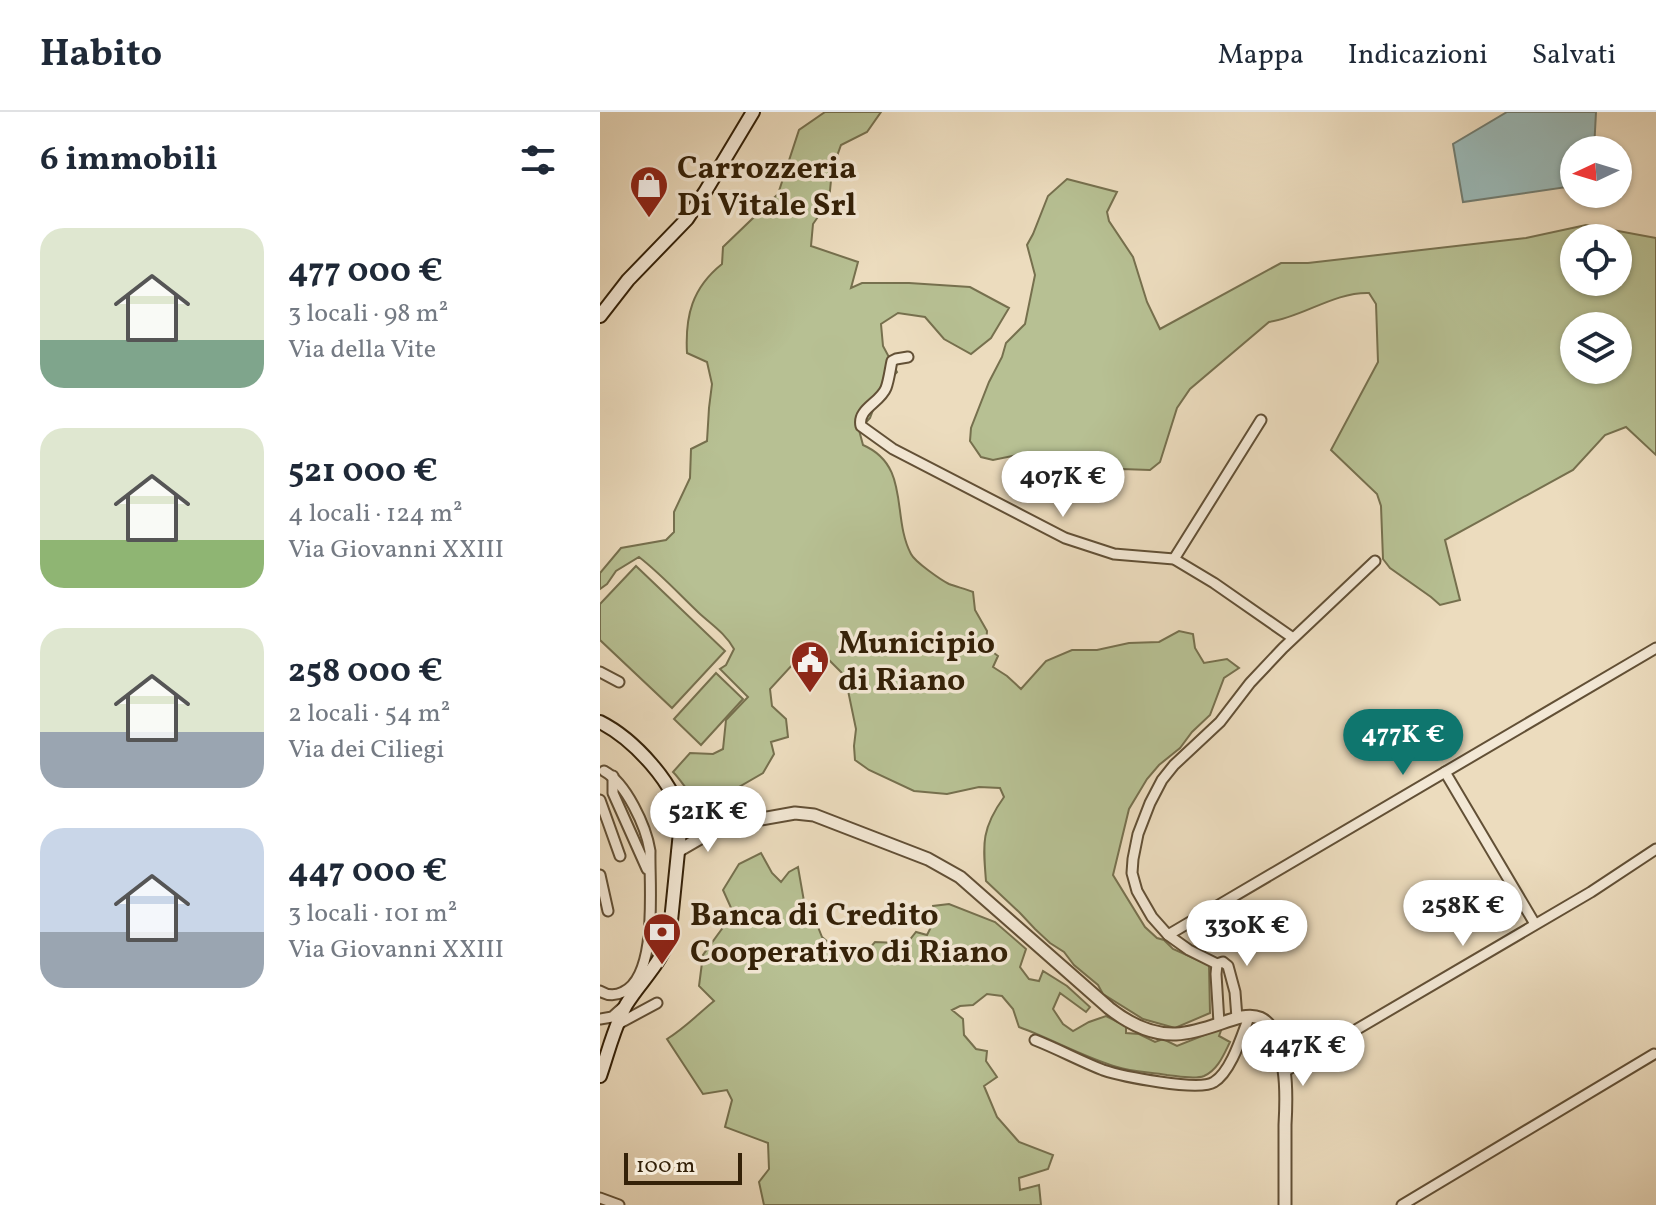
<!DOCTYPE html>
<html lang="it">
<head>
<meta charset="utf-8">
<style>
	body { margin:0; font-family:Vollkorn,serif; background:#f6f6f7; color:#1f2937; height:100vh; display:flex; flex-direction:column; font-size:30px; white-space:nowrap }
	* { box-sizing:border-box; margin:0 }
	p { font-size:26px; color:#747a83 }
	.icon { flex:none; width:44px; height:44px; fill:none; stroke:currentColor; stroke-width:2; stroke-linecap:round; stroke-linejoin:round }
	.map { position:relative; flex:1; overflow:hidden }
	.sheet { display:flex; flex-direction:column; background:#fff; width:600px }
	.sheet>* { flex:none }
	.needle { width:52px; rotate:266deg }
	.fabs { position:absolute; left:960px; top:24px; display:grid; gap:16px }
	.fabs a { display:grid; place-items:center; width:72px; height:72px; border-radius:50%; background:#fff; box-shadow:0 2px 6px #0004; font-size:40px }
	.scale { position:absolute; left:24px; bottom:20px; width:118px; box-sizing:border-box; padding-left:8px; border:4px solid #342108; border-top:0; font-size:22px; line-height:28px; white-space:nowrap; color:#342108; -webkit-text-stroke:6px #f3e8d5; paint-order:stroke }
	.price { position:absolute; translate:-50% -68px; padding:0 18px; border-radius:28px; background:#fff; color:#222; font-size:26px; line-height:52px; filter:drop-shadow(0 2px 4px #0008) }
	.price::after { content:''; position:absolute; left:50%; top:48px; width:24px; height:18px; margin-left:-12px; background:inherit; clip-path:polygon(0 0,100% 0,50% 100%) }
	.price.current { background:#0f766e; color:#fff }
	ul { padding:0; list-style:none }
	li { display:flex; align-items:center; gap:24px; height:200px; padding:0 40px }
	li span { display:grid; place-items:center; flex:none; width:224px; height:160px; border-radius:24px; color:#555 }
	li>.icon { margin-inline-start:auto }
	span .icon { width:96px; height:96px; fill:#fffc; stroke-width:1 }
	li b { font-size:34px }
	h2 { display:flex; justify-content:space-between; align-items:center; height:96px; padding:0 40px; font-size:34px }
	header { display:flex; align-items:center; gap:48px; box-sizing:border-box; height:112px; padding:0 40px; background:#fff; border-bottom:2px solid #e0e1e3 }
	header strong { font-size:38px }
	nav { display:flex; gap:44px; margin-inline-start:auto; font-size:28px }
	main { display:flex; flex:1; min-height:0 }
	.map>svg:first-child { display:block }
</style>
</head>
<body>
<header>
<strong>Habito</strong>
<nav><a>Mappa</a><a>Indicazioni</a><a>Salvati</a></nav>
</header>
<main>
<section class="sheet">
<h2>6 immobili<svg class="icon" aria-label="filters" viewBox="0 0 24 24"><path d="M4 7h16M4 17h16"/><circle cx="9" cy="7" r="2"/><circle cx="15" cy="17" r="2"/></svg></h2>
<ul>
<li><span style="background:linear-gradient(#dfe7d0 70%,#7fa58c 0)"><svg class="icon" aria-label="home" viewBox="0 0 24 24"><path d="M3 11l9-7 9 7M6 9v11h12V9"/></svg></span><div><b>477 000 €</b><p>3 locali · 98 m²</p><p>Via della Vite</p></div></li>
<li><span style="background:linear-gradient(#dfe7d0 70%,#8fb573 0)"><svg class="icon" aria-label="home" viewBox="0 0 24 24"><path d="M3 11l9-7 9 7M6 9v11h12V9"/></svg></span><div><b>521 000 €</b><p>4 locali · 124 m²</p><p>Via Giovanni XXIII</p></div></li>
<li><span style="background:linear-gradient(#dfe7d0 65%,#9aa5b1 0)"><svg class="icon" aria-label="home" viewBox="0 0 24 24"><path d="M3 11l9-7 9 7M6 9v11h12V9"/></svg></span><div><b>258 000 €</b><p>2 locali · 54 m²</p><p>Via dei Ciliegi</p></div></li>
<li><span style="background:linear-gradient(#c9d6e8 65%,#9aa5b1 0)"><svg class="icon" aria-label="home" viewBox="0 0 24 24"><path d="M3 11l9-7 9 7M6 9v11h12V9"/></svg></span><div><b>447 000 €</b><p>3 locali · 101 m²</p><p>Via Giovanni XXIII</p></div></li>
</ul>
</section>
<div class="map">
<svg width="1056" height="1093" viewBox="0 0 1056 1093">
	<rect width="100%" height="100%" fill="#ecdcbe"/>
	<filter id="stains"><feTurbulence type="fractalNoise" baseFrequency=".0025" numOctaves="4"/><feColorMatrix values="0 0 0 0 .2 0 0 0 0 .09 0 0 0 0 .02 0 0 0 .5 -.17"/></filter>
	<radialGradient id="worn" r=".72"><stop offset=".6" stop-color="#630" stop-opacity="0"/><stop offset="1" stop-color="#630" stop-opacity=".3"/></radialGradient>
	<g fill="#b7c093" stroke="#76704e" stroke-width="2" fill-rule="evenodd">
		<path d="M225 0H281L267 20 241 33 232 58 229 89 213 112 211 134 258 150 251 176 262 171H309L370 175 409 196 391 226 371 242 344 227 325 205 298 201 281 212 283 234 297 260 281 277 270 306 259 318 263 333C311 354 291 404 311 442 315 450 341 468 349 472 357 475 366 477 373 480L375 498 387 519 386 535 398 544 393 555 407 564 421 577 446 549 472 538H497L529 531 559 530 579 519 593 522 595 536 604 551 627 547 639 556 624 566 610 603 592 620 580 636 559 653 547 667 529 697 513 763 545 815 557 826 564 828 573 837 609 853 610 901 575 916 543 907 503 882 498 873 474 853 464 840 450 831 435 817 420 801 386 769C383 732 381 717 404 685L400 676 379 675 347 682 314 679 269 658 255 648 254 634 256 617 245 564 227 546 207 542 193 552 170 577 172 594 186 607 188 625 171 630 174 642 163 661 137 676 99 689C87 681 83 670 73 660L90 641 113 642 123 637 126 608 148 585 120 557 126 553 134 537C125 521 112 513 99 501 79 482 61 462 39 445L16 459 7 472 0 477V461L21 436 66 428 74 420V400L90 366 91 337 107 329 109 296 112 272 107 250 87 241C85 204 92 176 122 152L123 135 178 82 199 18Z"/>
		<path d="M467 67 517 80 507 100 509 109 533 145 547 190 560 217 681 151H708L926 126 986 113 1056 126V343L1026 315 1005 323 973 358 845 428 860 488 840 493 831 485 790 456 783 447 781 394 777 382 731 338 778 250 776 192 769 181C734 180 703 205 669 210L590 277 577 296 560 350 550 358 521 357 481 376 467 380 429 348 417 343 393 348 381 345 370 329 371 316 389 270 402 245 406 231 425 212 435 163 427 133 433 122 448 84ZM1018 126V170H974V126ZM1018 214V258H974V214Z"/>
		<path d="M36 454 125 539 72 596 0 528V492Z"/>
		<path d="M116 561 143 587 101 633 74 607Z"/>
		<path d="M161 741 172 761 181 770 189 760 198 755 205 795 214 805 222 825 242 842 260 847 275 830 297 831 293 849 308 847V830L316 820 327 823 333 811V794L349 792 395 810 426 837 420 855 429 867 439 869 443 859 467 874 490 895 486 900 460 881 453 897 463 912 473 919 489 910 506 904 526 914V921L539 922 555 930 563 927 577 934 622 916 619 924 630 930C624 942 618 958 604 964 594 968 578 964 567 963 551 960 533 960 517 955 483 945 452 927 419 915L413 897 402 884 387 882 373 893 360 894 352 898 363 907 364 923 376 937 387 939 386 949 397 965 384 974 397 1005 419 1030 453 1043 448 1057 419 1066 420 1078 439 1073 441 1093H164L159 1070 169 1057 168 1031 125 1015 132 988 127 978 103 982 67 927C85 916 98 902 114 889L99 874 103 843 124 814 132 798 123 778 139 752Z"/>
	</g>
	<path fill="#9abab9" stroke="#717d72" stroke-width="2" d="M907 0H996L994 38H974V74L863 90 853 32Z"/>
	<g fill="none" stroke-linecap="round" stroke-linejoin="round">
		<g stroke="#625036" stroke-width="13">
			<g id="minor">
				<path d="M308 245 296 247 292 249C290 258 289 268 286 276 280 291 257 297 261 314L293 337 465 426 514 442 574 447 614 471 693 526"/>
				<path d="M574 447 661 308"/>
				<path d="M0 560 19 570"/>
				<path d="M845 660 935 812"/>
				<path d="M13 664V681L47 757"/>
				<path d="M0 688 20 744"/>
				<path d="M0 763 8 799"/>
				<path d="M568 823 1056 536"/>
				<path d="M617 852 616 862 619 911"/>
				<path d="M0 879C8 884 15 884 23 880 59 863 49 772 50 739 46 714 26 671 4 659"/>
				<path d="M637 906 635 880 628 854 623 850 617 852 589 838 568 823 552 805 537 779 532 761 533 747 538 722 550 691 562 668 574 653 620 610 650 571 683 536 775 449"/>
				<path d="M0 907 12 905 22 896"/>
				<path d="M18 912 57 891"/>
				<path d="M435 928C458 937 480 949 503 958 521 964 599 980 614 970 631 960 642 923 649 905"/>
				<path d="M684 960 991 780 1056 737"/>
				<path d="M0 1086 19 1093"/>
				<path d="M802 1093 1054 942"/>
			</g>
		</g>
		<g stroke="#625036" stroke-width="15">
			<g id="tertiary">
				<path d="M81 710 121 714 195 701 214 703 328 747 360 765 509 896C528 911 552 923 576 922 632 919 670 866 684 958 687 977 686 995 685 1013 685 1040 685 1066 685 1093"/>
				<path d="M78 739 121 714"/>
			</g>
		</g>
		<g stroke="#342108" stroke-width="16">
			<g id="secondary">
				<path d="M0 204 28 168 87 107 105 80 153 0"/>
				<path d="M0 610C32 626 78 673 81 710L70 819C65 849 41 868 26 893 14 915 8 941 0 964"/>
			</g>
		</g>
		<use href="#minor" stroke="#f3e8d5" stroke-width="9"/>
		<use href="#tertiary" stroke="#f3e8d5" stroke-width="11"/>
		<use href="#secondary" stroke="#f3e8d5" stroke-width="12"/>
	</g>
	<defs>
		<g id="shop-pin" transform="scale(2)"><path d="M0 17L-7.5 6A9.5 9.5 0 1 1 7.5 6Z" fill="#8f2418" stroke="#f3e8d5"/><path d="M-5-2.5h2.3a2.7 3.5 0 0 1 5.4 0H5L5.5 6h-11ZM-1.5-2.5h3a1.5 2.3 0 0 0-3 0Z" fill="#fff"/></g>
		<g id="civic-pin" transform="scale(2)"><path d="M0 17L-7.5 6A9.5 9.5 0 1 1 7.5 6Z" fill="#8f2418" stroke="#f3e8d5"/><path d="M-.6-6.5H3V-4.5H.6V-3L4-1V1h2V6H-6V1h2V-1L-.6-3ZM-1.2 2.5V6h2.4V2.5Z" fill="#fff"/></g>
		<g id="bank-pin" transform="scale(2)"><path d="M0 17L-7.5 6A9.5 9.5 0 1 1 7.5 6Z" fill="#8f2418" stroke="#f3e8d5"/><path d="M-6-4H6V4H-6ZM0-2.3a2.3 2.3 0 1 0 0 4.6a2.3 2.3 0 1 0 0-4.6Z" fill="#fff"/></g>
	</defs>
	<g fill-rule="evenodd">
		<use href="#shop-pin" x="49" y="73"/>
		<use href="#civic-pin" x="210" y="548"/>
		<use href="#bank-pin" x="62" y="820"/>
	</g>
	<g text-anchor="middle" stroke-width="7" stroke-linejoin="round" paint-order="stroke">
		<g font-size="32" font-weight="bold" fill="#342108" stroke="#f3e8d5" text-anchor="start">
			<text x="77" y="66">Carrozzeria<tspan x="77" dy="37">Di Vitale Srl</tspan></text>
			<text x="238" y="541">Municipio<tspan x="238" dy="37">di Riano</tspan></text>
			<text x="90" y="813">Banca di Credito<tspan x="90" dy="37">Cooperativo di Riano</tspan></text>
		</g>
	</g>
	<rect width="100%" height="100%" filter="url(#stains)"/>
	<rect width="100%" height="100%" fill="url(#worn)"/>
</svg>
<div class="fabs">
<a><svg class="needle" viewBox="-14 -14 28 28"><path d="M0-13l5 13h-10z" fill="#e53935"/><path d="M0 13l5-13h-10z" fill="#747a83"/></svg></a>
<a><svg class="icon" aria-label="locate" viewBox="0 0 24 24"><circle cx="12" cy="12" r="6"/><path d="M12 2v4M12 18v4M2 12h4M18 12h4"/></svg></a>
<a><svg class="icon" aria-label="layers" viewBox="0 0 24 24"><path d="M12 4l9 5-9 5-9-5zM3 14l9 5 9-5"/></svg></a>
</div>
<div class="scale">100 m</div>
<b class="price" style="left:463px;top:407px">407K €</b>
<b class="price current" style="left:803px;top:665px">477K €</b>
<b class="price" style="left:108px;top:742px">521K €</b>
<b class="price" style="left:863px;top:836px">258K €</b>
<b class="price" style="left:647px;top:856px">330K €</b>
<b class="price" style="left:703px;top:976px">447K €</b>
</div>
</main>
</body>
</html>
